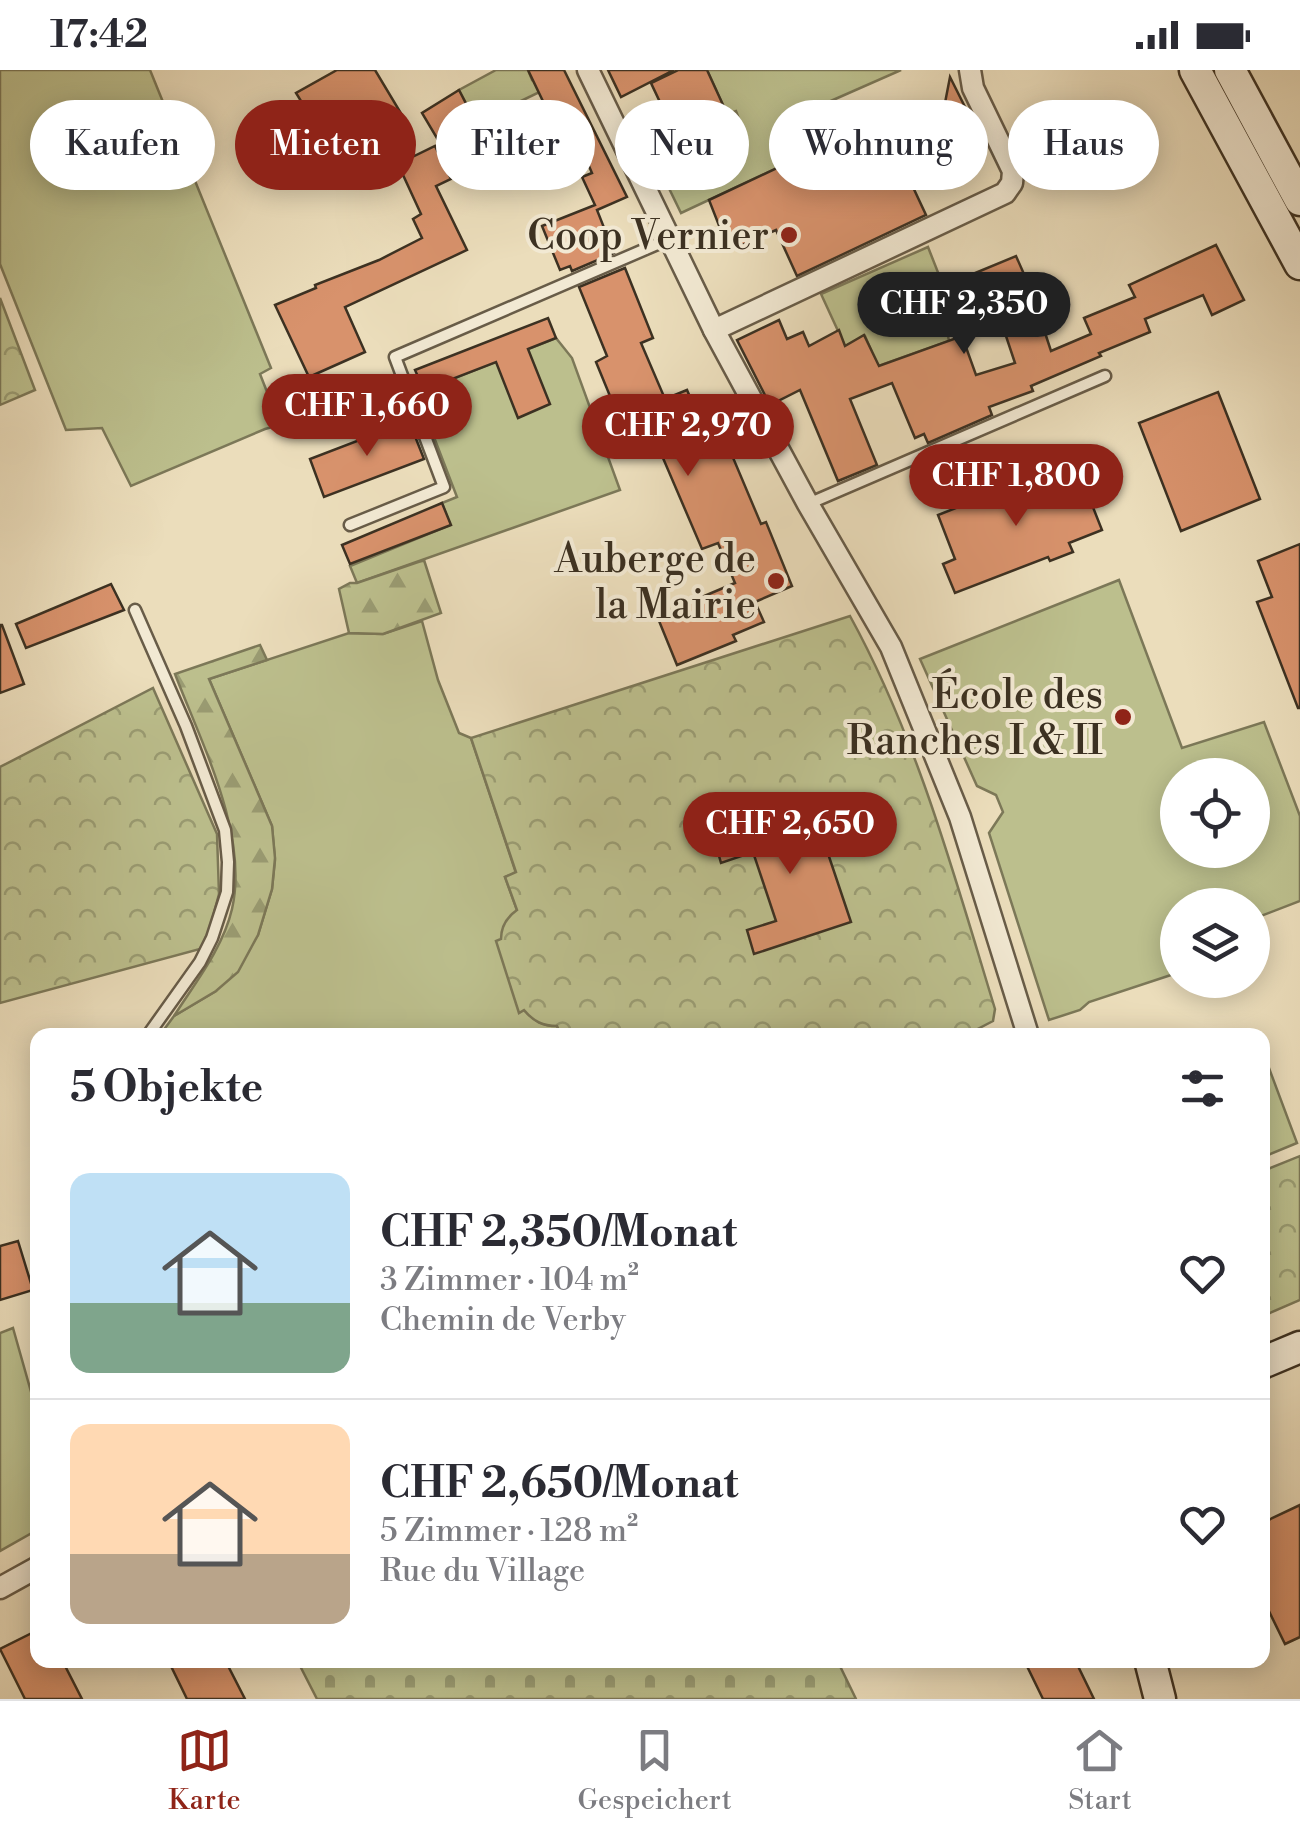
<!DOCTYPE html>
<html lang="de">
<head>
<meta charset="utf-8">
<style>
	body { margin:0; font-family:"Libre Bodoni",serif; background:#f7f7f7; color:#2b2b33; height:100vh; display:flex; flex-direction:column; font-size:38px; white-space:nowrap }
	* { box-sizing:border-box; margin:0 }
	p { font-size:32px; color:#7c7c81 }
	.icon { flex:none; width:55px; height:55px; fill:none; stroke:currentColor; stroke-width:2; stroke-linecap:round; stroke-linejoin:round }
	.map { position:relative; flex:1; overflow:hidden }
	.side { position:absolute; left:30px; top:958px; width:1240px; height:640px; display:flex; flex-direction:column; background:#fff; border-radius:20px; box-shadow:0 5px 25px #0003 }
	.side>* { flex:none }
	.guide { position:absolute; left:30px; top:30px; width:1240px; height:90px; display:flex; gap:20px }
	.buttons { position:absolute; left:1160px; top:688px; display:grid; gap:20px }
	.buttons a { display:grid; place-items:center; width:110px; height:110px; border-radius:50%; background:#fff; box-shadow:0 5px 25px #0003; font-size:50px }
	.price { position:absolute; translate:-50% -85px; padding:0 22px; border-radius:35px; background:#8f2418; color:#fff; font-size:32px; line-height:65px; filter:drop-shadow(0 2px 5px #0008) }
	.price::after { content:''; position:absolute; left:50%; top:60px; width:30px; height:22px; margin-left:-15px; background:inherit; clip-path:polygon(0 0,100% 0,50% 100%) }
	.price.current { background:#222; color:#fff }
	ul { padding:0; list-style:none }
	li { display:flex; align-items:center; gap:30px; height:250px; padding:0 40px }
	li+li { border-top:2px solid #e1e1e2 }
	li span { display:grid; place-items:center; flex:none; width:280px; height:200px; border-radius:20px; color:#555 }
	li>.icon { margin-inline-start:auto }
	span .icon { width:120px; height:120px; fill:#fffc; stroke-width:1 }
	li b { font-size:42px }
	h2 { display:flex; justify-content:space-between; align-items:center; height:120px; padding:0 40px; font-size:42px }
	.pill { padding:0 35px; border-radius:45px; background:#fff; box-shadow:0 5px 25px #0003; font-size:35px; line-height:90px }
	.pill.current { background:#8f2418; color:#fff }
	.status { display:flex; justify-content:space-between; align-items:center; height:70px; padding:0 50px; background:#fff; direction:ltr }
	.status svg { height:28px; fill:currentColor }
	.tab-bar { display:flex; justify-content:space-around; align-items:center; height:140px; border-top:2px solid #e1e1e2; background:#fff; font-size:28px; color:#7c7c81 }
	.tab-bar a { display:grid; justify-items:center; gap:5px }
	.tab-bar .current { color:#8f2418 }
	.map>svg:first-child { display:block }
</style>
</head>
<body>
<div class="status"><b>17:42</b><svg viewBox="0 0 49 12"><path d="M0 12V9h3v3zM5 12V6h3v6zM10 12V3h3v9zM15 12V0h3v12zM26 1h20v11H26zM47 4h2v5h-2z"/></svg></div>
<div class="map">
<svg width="1300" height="1629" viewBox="0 0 1300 1629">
	<defs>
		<pattern id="forest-firs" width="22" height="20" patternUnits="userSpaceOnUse" patternTransform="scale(2.5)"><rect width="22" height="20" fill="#bcbf8d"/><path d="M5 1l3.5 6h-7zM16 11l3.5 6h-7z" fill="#9a9c73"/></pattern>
		<pattern id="cemetery-stones" width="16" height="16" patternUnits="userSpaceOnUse" patternTransform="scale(2.5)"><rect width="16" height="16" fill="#bcbf8d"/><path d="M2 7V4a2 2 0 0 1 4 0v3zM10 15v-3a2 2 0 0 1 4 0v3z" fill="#9a9c73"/></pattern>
		<pattern id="park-crowns" width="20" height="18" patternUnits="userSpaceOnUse" patternTransform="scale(2.5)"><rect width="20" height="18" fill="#bcbf8d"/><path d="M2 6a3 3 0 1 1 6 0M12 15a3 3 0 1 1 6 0" fill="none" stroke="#9a9c73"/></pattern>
	</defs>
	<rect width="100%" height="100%" fill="#ebddbb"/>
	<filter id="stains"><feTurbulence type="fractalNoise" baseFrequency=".002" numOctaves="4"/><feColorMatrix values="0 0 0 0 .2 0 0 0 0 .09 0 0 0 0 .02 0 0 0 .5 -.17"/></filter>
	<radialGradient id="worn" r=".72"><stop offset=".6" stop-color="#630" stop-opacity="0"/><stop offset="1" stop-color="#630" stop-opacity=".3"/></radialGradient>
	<g fill="#bcbf8d" stroke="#7c7858" stroke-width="2.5" fill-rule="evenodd">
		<path d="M0 0H150L271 298 260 304 280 355 265 359 131 416 102 358 66 360 0 194Z"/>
		<path d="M496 0H528L532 10 542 6 548 18 469 56 472 45 459 20Z"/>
		<path d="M707 0H901L808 41 824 76 681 143 663 106 684 97 679 86 742 57 736 41 727 44Z"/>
		<path d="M928 177 961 261 948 266 949 271 870 299 871 280 865 266 845 276 821 224Z"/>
		<path d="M556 268 572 288 620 420 357 513 350 496 450 455 442 433 457 427 417 323Z"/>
		<path d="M1119 510 1182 678 1264 652 1300 746V831L1253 849 1252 835H1178L1177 903 1089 932 1080 940 1049 950 989 763 1003 742 996 725 977 716 920 589ZM1178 705H1252V780H1178Z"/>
		<path d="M422 551 438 610 459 663 471 668 516 803 505 807 517 840 520 942 524 940C535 951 542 956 557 956L561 965H160L174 946 216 921 258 865 272 819 275 790 272 756 209 609 349 563 383 564Z"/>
		<path d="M1263 982 1297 1073 1263 1087H1262Z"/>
		<path d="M13 1258 37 1343V1460L0 1481V1263Z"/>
	</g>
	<g fill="url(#forest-firs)" stroke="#7c7858" stroke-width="2.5">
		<path d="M424 490 441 543 383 564 349 563 339 519 350 513H357Z"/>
		<path d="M260 575 267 590 209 609 272 756 275 788 272 819 258 865 238 902 216 921 174 946C195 913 223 878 232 839 249 765 201 672 175 604Z"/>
	</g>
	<path fill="url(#cemetery-stones)" stroke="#7c7858" stroke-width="2.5" d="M297 1590H837L856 1629H317Z"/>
	<g fill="url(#park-crowns)" stroke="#7c7858" stroke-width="2.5">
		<path d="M0 228 35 320 0 335Z"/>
		<path d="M850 546C918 670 954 805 995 939L993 951 966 965H561L557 956C543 956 534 952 524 940L519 943 496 871 501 869C501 856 507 847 517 840L505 807 516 802 471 668Z"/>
		<path d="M153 618 217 764 219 824 208 865 200 879 0 933V697Z"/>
		<path d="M1300 1086V1230L1263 1246V1101Z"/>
	</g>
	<g fill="#d8926c" stroke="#3c3122" stroke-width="2.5">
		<path d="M337 0H375L402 45 335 86 296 23Z"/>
		<path d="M528 0H564L627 127 597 140 614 183 572 201 570 196 560 200 542 156 595 135 582 107 592 103 576 66 515 93 504 67 550 46Z"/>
		<path d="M608 0H674L621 27Z"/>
		<path d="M678 0H707L735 61 684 83 651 13Z"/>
		<path d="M950 7 968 43 946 54 944 38Z"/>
		<path d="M459 20 476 53 438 70 422 43Z"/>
		<path d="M881 49 895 77 932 60 942 82 924 91 912 115 926 145 797 206 776 160 729 181 709 130Z"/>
		<path d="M435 76 451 109 436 116 467 180 345 237 365 282 309 307 275 235 316 218 315 215 379 190 422 168 413 149 421 144 398 94Z"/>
		<path d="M1216 175 1244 230 1212 245 1203 225 1145 249 1150 262 1099 283 1101 286 1031 316 1033 321 989 337 992 345 928 373 924 364 915 368 892 313 850 329 877 395 838 411 800 320 770 335 737 270 779 250 787 269 803 262 809 276 839 260 845 276 864 265 879 296 962 266 976 305 1015 293 994 230 980 234 968 206 1016 186 1031 220 1051 281 1091 264 1084 248 1135 227 1129 215Z"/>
		<path d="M625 198 653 268 641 273 665 329 687 320 711 377 726 371 761 454 766 452 792 516 755 532 764 552 733 565 736 571 677 595 657 546 735 513 718 473 702 479 642 339 619 348 596 292 607 286 579 217Z"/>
		<path d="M548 248 556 268 528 279 550 334 518 348 496 292 424 320 415 300Z"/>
		<path d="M1218 322 1260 429 1181 461 1139 353Z"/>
		<path d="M409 351 424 389 324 427 310 389Z"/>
		<path d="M1053 400 1060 416 1081 407 1102 460 1069 473 1073 482 1050 491 1048 487 955 523 943 494 955 489 938 445Z"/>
		<path d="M442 433 451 455 350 494 342 475Z"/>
		<path d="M1300 474V638H1298L1257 532 1272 527 1258 491Z"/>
		<path d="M111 514 124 540 26 578 16 554Z"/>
		<path d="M0 555H2L24 614 0 623Z"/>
		<path d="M812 736 851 852 754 884 747 860 776 851 753 782 721 793 714 768Z"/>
		<path d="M18 1171 33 1220 0 1230V1176Z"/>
		<path d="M1300 1435V1567L1285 1574 1262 1527V1453Z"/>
		<path d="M38 1560V1590H62L82 1629H25L0 1579Z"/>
		<path d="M168 1590H225L245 1629H187Z"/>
		<path d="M1024 1590H1075L1094 1629H1043Z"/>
	</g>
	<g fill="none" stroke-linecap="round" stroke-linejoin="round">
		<g stroke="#685c48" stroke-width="15">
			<g id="lane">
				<path d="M808 434 1105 306"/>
				<path d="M350 455 444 417 395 287 669 169"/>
				<path d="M135 540 186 656 225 760 228 792 227 822 212 868 200 892 148 965"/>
			</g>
		</g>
		<g stroke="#685c48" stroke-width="25">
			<g id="street">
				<path d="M588 0 714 260 808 434 891 577 960 747 1028 965"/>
				<path d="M714 260 1005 123 1012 113 1013 101 973 18 970 0"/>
				<path d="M0 1518 38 1497"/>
			</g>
		</g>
		<g stroke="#3c3122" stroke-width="35">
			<g id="secondary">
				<path d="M1195 0 1300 194"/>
				<path d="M1230 0 1300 130"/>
				<path d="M1262 1293 1300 1277"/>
				<path d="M1150 1590 1160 1629"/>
			</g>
		</g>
		<use href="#lane" stroke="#f2e9d3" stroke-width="10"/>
		<use href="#street" stroke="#f2e9d3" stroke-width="20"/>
		<use href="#secondary" stroke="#f2e9d3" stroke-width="30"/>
	</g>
	<g fill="#8f2418" stroke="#f2e9d3" stroke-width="4">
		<circle cx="789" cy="165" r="10"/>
		<circle cx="776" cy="511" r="10"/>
		<circle cx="1123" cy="647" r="10"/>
	</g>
	<g text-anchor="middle" stroke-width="8" stroke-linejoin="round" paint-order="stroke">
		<g font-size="40" fill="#3c3122" stroke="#f2e9d3" text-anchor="end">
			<text x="769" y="179">Coop Vernier</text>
			<text x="756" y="502">Auberge de<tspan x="756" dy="46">la Mairie</tspan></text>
			<text x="1103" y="638">École des<tspan x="1103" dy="46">Ranches I &amp; II</tspan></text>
		</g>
	</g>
	<rect width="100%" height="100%" filter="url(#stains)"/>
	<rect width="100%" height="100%" fill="url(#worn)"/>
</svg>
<div class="buttons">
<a><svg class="icon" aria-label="locate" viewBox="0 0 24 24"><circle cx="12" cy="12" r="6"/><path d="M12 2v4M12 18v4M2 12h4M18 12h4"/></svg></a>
<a><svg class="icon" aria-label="layers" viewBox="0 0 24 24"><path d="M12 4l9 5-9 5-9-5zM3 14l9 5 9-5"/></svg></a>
</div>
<b class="price current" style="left:964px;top:287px">CHF 2,350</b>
<b class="price" style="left:367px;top:389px">CHF 1,660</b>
<b class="price" style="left:688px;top:409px">CHF 2,970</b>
<b class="price" style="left:1016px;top:459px">CHF 1,800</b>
<b class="price" style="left:790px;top:807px">CHF 2,650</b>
<div class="guide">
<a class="pill">Kaufen</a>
<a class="pill current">Mieten</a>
<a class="pill">Filter</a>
<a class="pill">Neu</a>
<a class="pill">Wohnung</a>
<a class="pill">Haus</a>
</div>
<section class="side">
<h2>5 Objekte<svg class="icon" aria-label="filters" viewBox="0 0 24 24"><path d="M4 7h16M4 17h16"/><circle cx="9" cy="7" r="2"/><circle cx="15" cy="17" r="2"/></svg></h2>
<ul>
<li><span style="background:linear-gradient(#bfe0f5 65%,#7fa58c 0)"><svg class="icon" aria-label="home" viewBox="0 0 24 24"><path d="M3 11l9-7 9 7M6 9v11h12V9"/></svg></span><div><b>CHF 2,350/Monat</b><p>3 Zimmer · 104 m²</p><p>Chemin de Verby</p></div><svg class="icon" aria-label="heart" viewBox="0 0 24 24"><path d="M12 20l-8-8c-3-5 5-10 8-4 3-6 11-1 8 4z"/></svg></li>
<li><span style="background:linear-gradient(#ffd9b3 65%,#b9a48a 0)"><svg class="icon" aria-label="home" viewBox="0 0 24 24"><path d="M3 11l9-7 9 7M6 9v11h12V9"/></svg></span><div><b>CHF 2,650/Monat</b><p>5 Zimmer · 128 m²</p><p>Rue du Village</p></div><svg class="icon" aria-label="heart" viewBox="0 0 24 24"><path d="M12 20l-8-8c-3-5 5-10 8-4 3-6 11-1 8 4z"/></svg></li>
</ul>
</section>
</div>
<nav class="tab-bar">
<a class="current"><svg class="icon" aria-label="map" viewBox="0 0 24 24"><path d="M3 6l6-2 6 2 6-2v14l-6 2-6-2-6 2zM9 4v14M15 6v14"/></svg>Karte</a>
<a><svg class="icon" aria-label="saved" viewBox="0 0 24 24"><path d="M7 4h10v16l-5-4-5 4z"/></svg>Gespeichert</a>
<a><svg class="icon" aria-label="home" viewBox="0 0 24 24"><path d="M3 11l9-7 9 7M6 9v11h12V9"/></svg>Start</a>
</nav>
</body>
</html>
